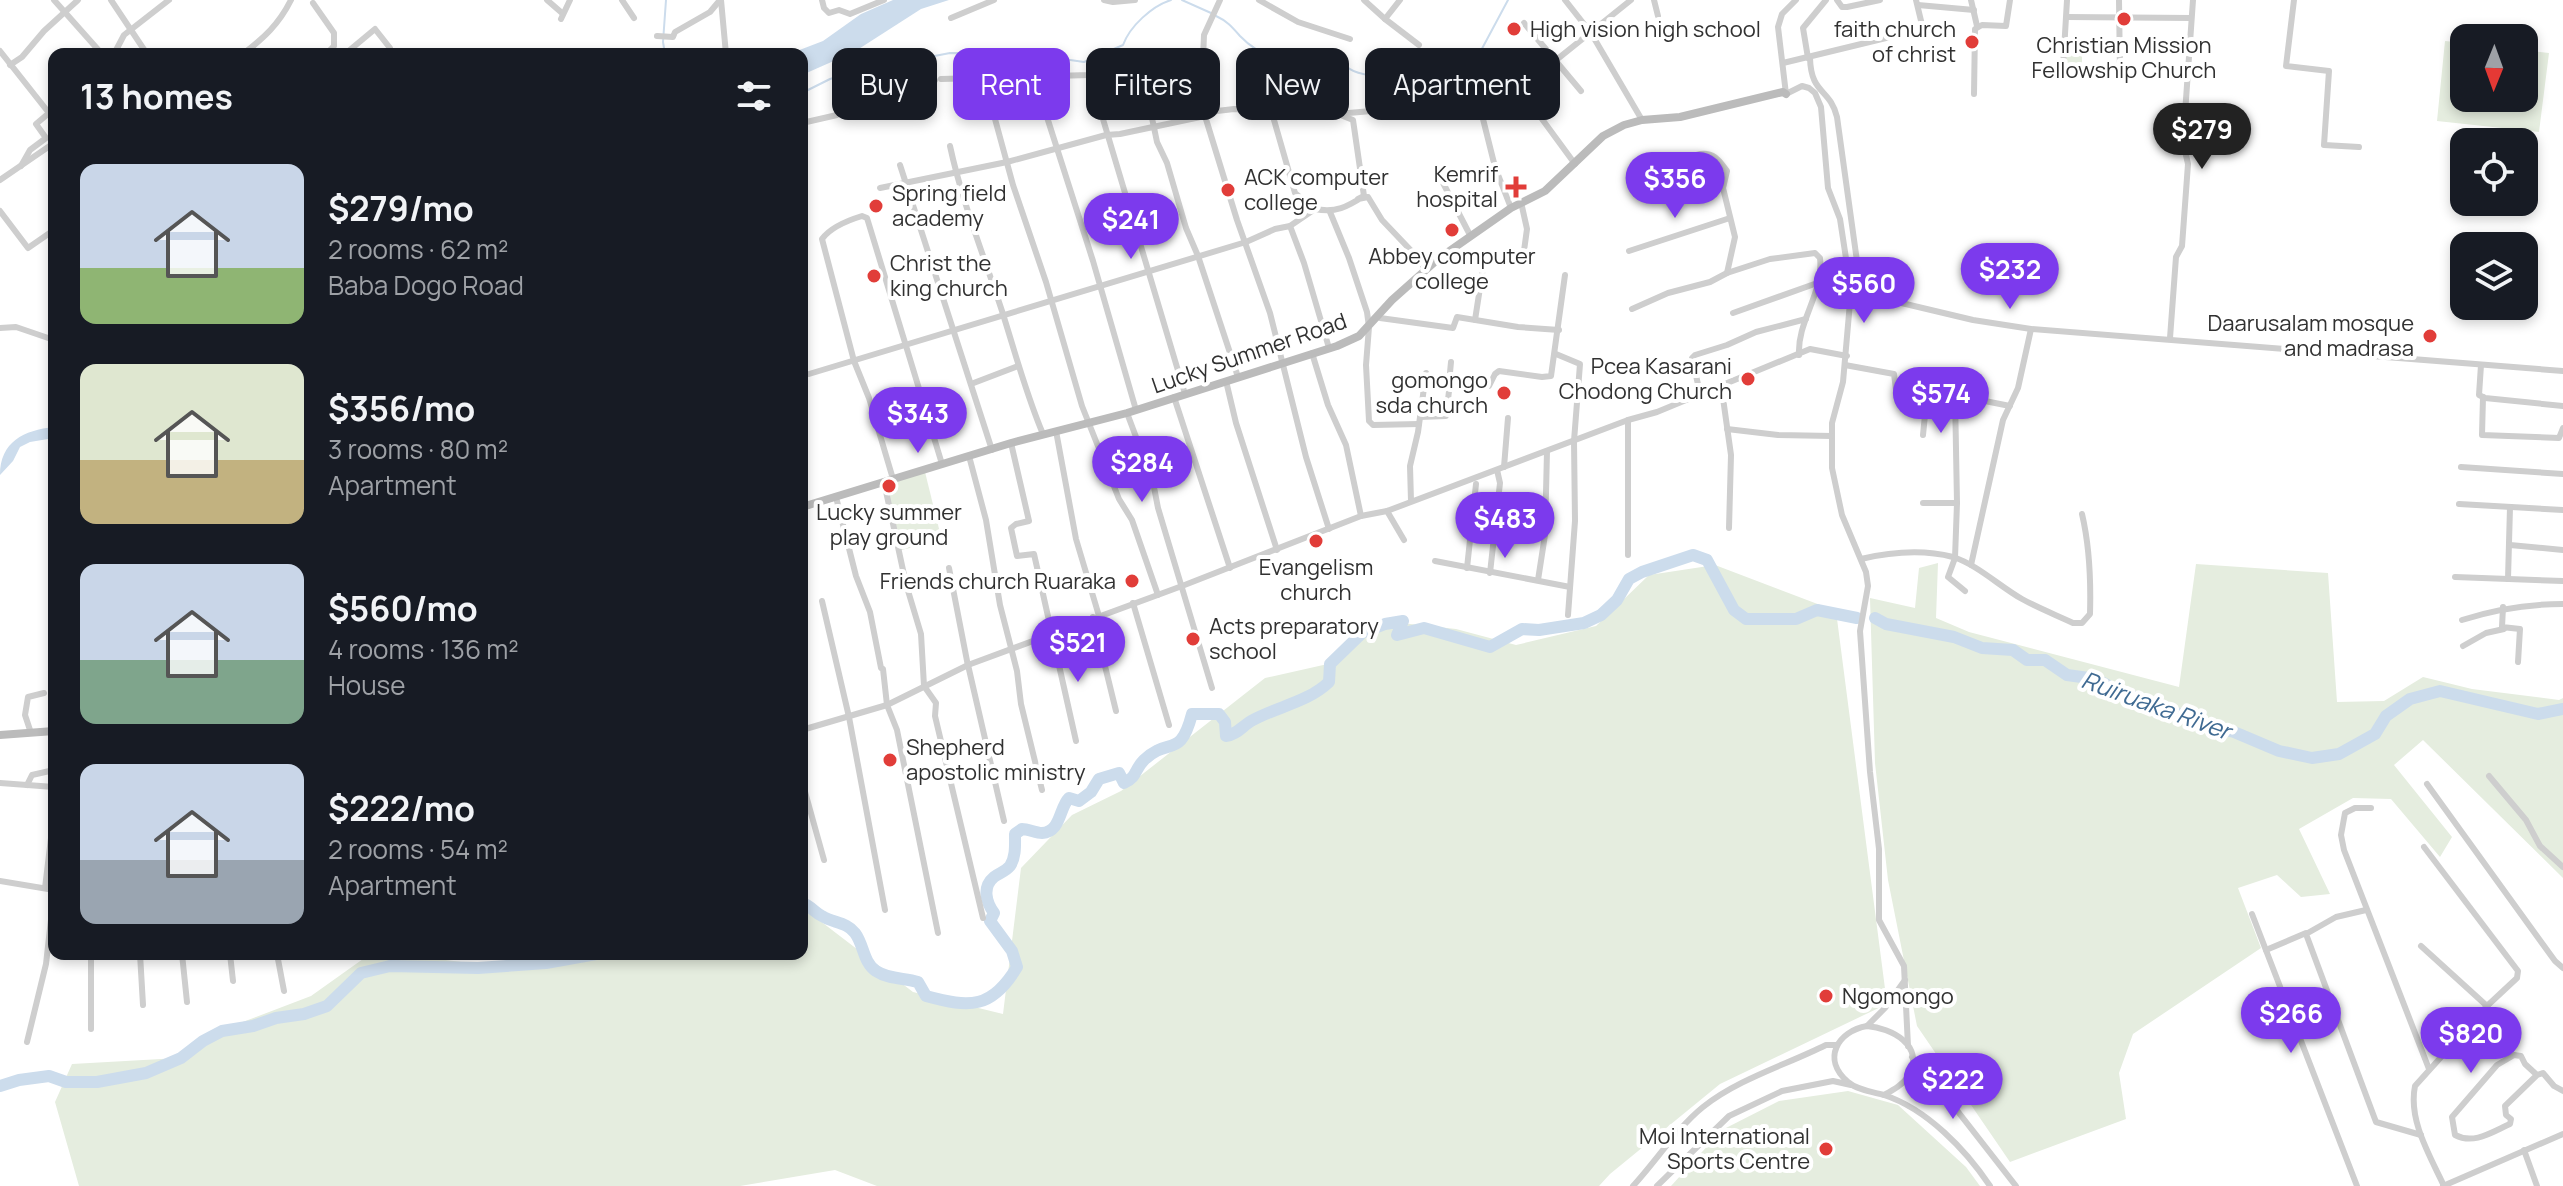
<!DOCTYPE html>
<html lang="en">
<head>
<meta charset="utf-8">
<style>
	body { margin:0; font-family:Manrope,sans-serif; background:#20242c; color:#f1f3f6; height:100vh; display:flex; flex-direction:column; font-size:30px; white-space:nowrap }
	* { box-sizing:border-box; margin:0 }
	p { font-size:26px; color:#9ea1a6 }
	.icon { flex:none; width:44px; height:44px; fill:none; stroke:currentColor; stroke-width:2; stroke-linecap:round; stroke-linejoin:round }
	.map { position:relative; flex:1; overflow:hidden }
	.sheet { position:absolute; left:48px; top:48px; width:760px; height:912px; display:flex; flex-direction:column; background:#171b24; border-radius:16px; box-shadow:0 4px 12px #0003 }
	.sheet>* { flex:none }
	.banner { position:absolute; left:832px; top:48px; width:760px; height:72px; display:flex; gap:16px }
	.needle { width:52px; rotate:181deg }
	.tools { position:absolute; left:2450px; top:24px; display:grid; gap:16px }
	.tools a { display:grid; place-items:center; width:88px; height:88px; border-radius:16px; background:#171b24; box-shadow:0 4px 12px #0003; font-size:40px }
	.price { position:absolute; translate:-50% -68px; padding:0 18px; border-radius:28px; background:#7c3aed; color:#fff; font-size:26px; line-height:52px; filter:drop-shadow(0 2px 4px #0008) }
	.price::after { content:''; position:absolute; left:50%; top:48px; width:24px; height:18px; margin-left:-12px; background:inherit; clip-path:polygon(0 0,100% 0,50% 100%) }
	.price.active { background:#222; color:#fff }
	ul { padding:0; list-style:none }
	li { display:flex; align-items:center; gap:24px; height:200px; padding:0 32px }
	li span { display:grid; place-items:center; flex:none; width:224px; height:160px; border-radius:16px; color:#555 }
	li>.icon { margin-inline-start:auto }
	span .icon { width:96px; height:96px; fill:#fffc; stroke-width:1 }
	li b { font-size:34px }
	h2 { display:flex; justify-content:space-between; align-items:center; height:96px; padding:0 32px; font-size:34px }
	.tag { padding:0 28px; border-radius:16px; background:#171b24; box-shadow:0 4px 12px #0003; font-size:28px; line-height:72px }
	.tag.active { background:#7c3aed; color:#fff }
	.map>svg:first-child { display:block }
</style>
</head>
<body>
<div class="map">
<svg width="2563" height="1186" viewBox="0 0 2563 1186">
	<rect width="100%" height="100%" fill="#fff"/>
	<g fill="#e5eddf">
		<path d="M2445 41 2464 43V98H2524V50L2549 53 2539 132 2437 121Z"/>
		<path d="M2067 48 2082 49V64H2066Z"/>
		<path d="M925 472 942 541 901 550 885 484Z"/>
		<path d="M1938 563 1936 618 1969 632 2179 687 2196 564 2328 573 2337 702 2384 701 2423 677 2472 689 2559 700 2563 698V878L2423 740 2394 765 2452 837 2440 857 2391 799 2353 798 2299 829 2330 894 2301 897 2277 875 2238 888 2261 948 2133 1034 2119 1073 2126 1119 2010 1162 1917 1026 1888 880 1875 763 1870 598 1915 608 1919 568Z"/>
		<path d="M1715 565 1836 611 1887 1004 1720 1084 1610 1174 1599 1186H877L835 1170 740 1186H79L55 1102 72 1064 179 1058 232 1026 311 996 370 954H399L469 963H580L599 954H802V907L913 992 1003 1014 1021 868 1072 815 1121 791 1265 678 1341 661 1374 620 1456 629 1516 645 1596 626 1649 575Z"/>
		<path d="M1848 1091 1898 1105 1966 1167 1980 1186H1671L1722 1130 1779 1101Z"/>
	</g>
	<g fill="#ccdcec">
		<path d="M893 0H949L921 9 854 52 802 75V54H789L823 41 861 14Z"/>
		<path d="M54 427V438L30 442 20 447 13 461 0 475C0 442 24 430 54 427Z"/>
	</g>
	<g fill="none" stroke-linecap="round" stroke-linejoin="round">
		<g stroke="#ccdcec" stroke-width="2">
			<path d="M1182 0 1211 13"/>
			<path d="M1216 16C1227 21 1232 27 1240 36 1263 60 1286 62 1316 52L1331 65 1343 70 1347 67C1363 81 1420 77 1441 72 1453 69 1465 63 1477 58L1508 0"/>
			<path d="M665 54 663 42 666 0"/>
			<path d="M802 93 830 79 857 71 950 53 1029 54 1084 62 1123 45C1130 26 1152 6 1171 0"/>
		</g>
		<g stroke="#ccdcec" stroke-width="12">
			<path d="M1875 618 1886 624 1954 637 1982 648 2013 650 2027 660H2045L2067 675 2096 679 2118 691 2171 710 2197 724 2234 732 2279 751 2312 758 2339 754 2375 734 2386 716 2410 699 2440 691 2538 714 2563 709"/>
			<path d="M802 903C811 906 814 912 822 916 833 923 847 922 855 933 864 945 863 962 876 971 888 979 904 978 918 982L926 996C970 1008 992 1009 1017 967L1012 951 990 921 994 913C986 902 982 887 994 877 999 873 1005 872 1010 866 1016 857 1015 845 1015 834L1022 829C1028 829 1036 833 1042 833 1061 832 1059 808 1069 798L1079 801 1091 792 1099 779 1119 773 1124 783C1138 776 1134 770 1144 760 1169 736 1180 760 1192 714H1219L1225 722 1226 736C1237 735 1243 725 1253 720 1279 706 1308 702 1329 682L1330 664 1362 633 1385 624 1403 621 1397 635 1424 628 1490 647 1522 629 1539 630 1584 623 1601 615 1617 600 1629 579 1642 572 1693 555 1707 560 1734 610 1746 619H1796L1817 610 1857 618"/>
			<path d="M0 1086 19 1080 49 1076 66 1082H97L146 1073 181 1058 203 1041 222 1031 253 1026 276 1018 304 1014 327 1006 361 973 390 966 478 968 546 963 596 954"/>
		</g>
		<g stroke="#cecece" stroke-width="6">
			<path d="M54 0 102 54"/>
			<path d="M111 0 147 54"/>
			<path d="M547 0 562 13"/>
			<path d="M622 0 634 18"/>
			<path d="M721 0 726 54"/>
			<path d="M822 0 824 8 829 13 839 10 850 14 884 0"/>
			<path d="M1104 0 1113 2 1135 0"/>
			<path d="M1259 0 1298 22 1350 39"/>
			<path d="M1364 0 1385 19 1400 0"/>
			<path d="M1565 0 1591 33 1642 120"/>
			<path d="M1654 0 1658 16"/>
			<path d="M1796 0 1782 14 1778 27 1786 94 1802 86 1809 88 1815 93 1821 107 1828 188 1840 219 1851 291 1843 382 1832 423V468L1842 515 1866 572 1868 586 1860 631 1870 772 1879 849V920L1904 966 1908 1046"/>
			<path d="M1837 0 1842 7H1847L1880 0"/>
			<path d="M1971 0 1977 26"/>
			<path d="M2119 0 2120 74"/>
			<path d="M2294 0 2286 66 2329 71 2324 145 2359 147"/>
			<path d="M313 3 334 33V46L326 54"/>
			<path d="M1918 5 1974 10"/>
			<path d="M2067 17 2191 18"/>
			<path d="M951 18 994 0"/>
			<path d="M561 19 570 0"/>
			<path d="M1385 19 1419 45"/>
			<path d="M1524 23 1581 91"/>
			<path d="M657 36 673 37 675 32 710 12 720 0"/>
			<path d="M0 51 49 113 54 110"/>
			<path d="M114 54 124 35 169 0"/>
			<path d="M243 54C264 38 279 24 291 0"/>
			<path d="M345 54 375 29 390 48"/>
			<path d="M1808 58 1803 28 1826 0"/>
			<path d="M1810 58C1811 95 1830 88 1837 117L1861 290"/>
			<path d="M1783 63 1923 29 1916 0"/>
			<path d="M10 65 22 57 44 31 78 0"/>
			<path d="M2063 68 2067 0"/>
			<path d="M1143 75 1157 142 1167 163 1186 228 1198 256 1238 377"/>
			<path d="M941 79 1090 75 1130 69"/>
			<path d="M1038 89 1093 261 1136 410"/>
			<path d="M1520 89 1575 164"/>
			<path d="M1974 94 1975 29 1982 25 2006 26 2010 0"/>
			<path d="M989 97 1013 185 1046 282 1082 406 1119 499 1132 520 1158 595"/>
			<path d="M1097 99 1185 394"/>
			<path d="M1216 111 1203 59 1204 35 1220 0"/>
			<path d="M1481 111 1495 167 1511 208"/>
			<path d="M1266 112 1272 113 1295 193 1315 209"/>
			<path d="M1338 114 1353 120 1364 196"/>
			<path d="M802 123 837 115 887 86 935 80"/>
			<path d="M950 146C962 202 984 256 1002 311 1015 352 1026 394 1043 434"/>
			<path d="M900 165 992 450"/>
			<path d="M21 166 30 150 46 138 36 124 49 113 54 121"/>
			<path d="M1441 179 1470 235"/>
			<path d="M0 180 54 143"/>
			<path d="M1639 185 1643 169C1653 159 1662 165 1675 163 1685 161 1696 152 1707 154 1716 155 1722 164 1727 171L1723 188 1735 237 1727 273"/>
			<path d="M880 188 1007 162 1106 135 1120 134 1205 116"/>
			<path d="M0 211 28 248 54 230"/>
			<path d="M1330 212 1349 258 1367 312 1369 327 1366 365 1369 421 1373 425 1419 424"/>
			<path d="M1290 226 1304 263 1329 348"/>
			<path d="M1629 251 1730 218"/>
			<path d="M1821 269 1837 286 1851 291 1973 320 2031 329 2563 371"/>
			<path d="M1632 309 1668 293 1710 282 1727 273 1770 259 1815 253 1820 258C1824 293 1797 321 1799 355"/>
			<path d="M1733 313 1820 282"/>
			<path d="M1380 318 1453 328 1457 317 1518 327 1559 330"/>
			<path d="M1475 320 1484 262 1523 258 1527 229 1521 202"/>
			<path d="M0 328 16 327 54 340"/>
			<path d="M2170 338 2176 257 2182 246 2188 164 2183 142 2193 0"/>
			<path d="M1312 353 1328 405 1346 445 1361 516"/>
			<path d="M1556 354 1580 364 1574 441 1575 521 1568 615"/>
			<path d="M1845 365 1894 374 1897 397"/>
			<path d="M2481 365 2479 395 2485 398 2563 406"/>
			<path d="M809 374 1246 242 1275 229 1290 226 1315 209C1336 213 1347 207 1364 196L1358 199 1368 197 1382 220 1421 261 1424 269"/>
			<path d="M1226 381 1236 423 1277 550"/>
			<path d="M1449 383 1451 362"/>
			<path d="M971 384 1018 366"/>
			<path d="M1721 384 1731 455 1729 528"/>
			<path d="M1700 393 1692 358 1695 355 1727 345 1756 332 1806 319"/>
			<path d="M1174 397 1230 568"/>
			<path d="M2483 397 2482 435 2559 438 2563 428"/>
			<path d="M1127 413 1153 482 1158 508 1212 688"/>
			<path d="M1420 417 1446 416 1450 383 1489 386 1495 374 1499 371 1542 377 1551 376 1565 275"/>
			<path d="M1628 420V555"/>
			<path d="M1727 429 1778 435 1832 436"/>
			<path d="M1056 431 1076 539 1099 616"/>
			<path d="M1923 435 1927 395H1955"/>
			<path d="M1011 443 1029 521 1016 524 1011 528 1017 556 1034 554 1076 741"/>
			<path d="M969 456 986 520 1000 605 1017 671 1021 704 1042 790"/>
			<path d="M1504 467 1508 418"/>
			<path d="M2461 467 2563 474"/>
			<path d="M893 479 869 398 854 361 822 239C830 228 849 220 862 216L867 218 942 464"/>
			<path d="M884 482 906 584 921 634 924 686 936 703 935 716 983 918"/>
			<path d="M836 497 856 576 870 612 881 668 883 669 887 705 897 730 938 933"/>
			<path d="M1411 501 1410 466 1418 432 1426 373"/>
			<path d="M1923 503H1957"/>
			<path d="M2459 504 2563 510"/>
			<path d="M1387 511 1404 540"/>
			<path d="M1329 529 1306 457 1270 313 1237 220 1205 116 1217 111 1234 109 1311 110 1337 114 1383 110 1475 112 1502 101 1520 89 1631 0"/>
			<path d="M2510 545 2563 550"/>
			<path d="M1861 559C1891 552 1922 549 1953 557 1978 565 1999 586 2022 599 2038 608 2056 615 2073 623H2082L2090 614C2091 580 2090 548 2082 514"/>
			<path d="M1435 561 1570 587"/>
			<path d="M1971 565 2003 420 2018 388 2031 329"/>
			<path d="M949 568 968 666"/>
			<path d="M1467 568 1476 484"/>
			<path d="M1490 573 1500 483 1497 470"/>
			<path d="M2455 577 2563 581"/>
			<path d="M2508 579 2510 507"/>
			<path d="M1538 580 1545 535 1547 451"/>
			<path d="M1965 591 1948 577 1955 558 1957 503 1955 395 2010 406"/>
			<path d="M822 601 849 717 885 910"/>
			<path d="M1133 603 1169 725"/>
			<path d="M2503 607 2502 627 2520 629 2518 662"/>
			<path d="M1093 617 1116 711"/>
			<path d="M2462 620C2496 609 2527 604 2563 604"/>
			<path d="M2463 646 2486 633 2504 629"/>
			<path d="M968 665 1004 821"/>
			<path d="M802 730 887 705 968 665 1182 586 1361 516 1387 511 1628 420 1657 412 1810 349 1847 356"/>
			<path d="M31 733 25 715 28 697 44 693"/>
			<path d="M2489 776 2526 820 2540 846 2563 867"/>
			<path d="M802 781 824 860"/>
			<path d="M0 783 54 787"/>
			<path d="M2427 784 2555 961 2563 968"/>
			<path d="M27 785 32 775 54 770"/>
			<path d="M2371 808H2355L2345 813 2341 835 2344 850 2429 1069"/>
			<path d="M2424 847 2518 971 2517 978 2487 1006 2415 1086C2408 1120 2430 1156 2444 1186"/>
			<path d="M0 881 54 890"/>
			<path d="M45 888 54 813"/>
			<path d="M2366 910 2336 917 2306 934 2376 1122 2421 1135"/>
			<path d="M2252 914 2357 1186"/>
			<path d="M2421 946 2487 1006"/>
			<path d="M2266 950 2306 933"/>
			<path d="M140 954 143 1005"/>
			<path d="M182 954 187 1002"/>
			<path d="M230 954 233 981"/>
			<path d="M277 954 284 991"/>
			<path d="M1867 1026C1891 1028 1925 1045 1909 1075 1904 1084 1893 1090 1884 1095 1873 1092 1857 1090 1848 1082 1821 1059 1838 1031 1867 1026Z"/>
			<path d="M1867 1026 1885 1008 1905 980"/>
			<path d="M91 1029V954"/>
			<path d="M27 1042 46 964 54 893"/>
			<path d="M1912 1057 1927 1072 2016 1186"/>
			<path d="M2537 1075 2505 1106 2506 1115 2511 1119 2510 1124C2492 1132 2474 1145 2455 1135L2452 1117 2497 1065 2514 1055 2521 1056 2525 1064 2537 1075 2543 1073 2554 1086 2563 1091"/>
			<path d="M1884 1095C1927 1109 1966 1150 1990 1186"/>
			<path d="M2524 1150 2537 1186"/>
			<path d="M1633 1186C1656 1161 1678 1127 1703 1107 1738 1079 1786 1065 1826 1045H1837"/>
			<path d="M1657 1186 1729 1116 1782 1091 1833 1081 1851 1085"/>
			<path d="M2443 1186 2563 1134"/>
		</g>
		<g stroke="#bbb" stroke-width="8">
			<path d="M802 507 1011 443 1127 413 1337 346 1359 336 1392 300 1438 259 1511 208 1545 191 1603 136 1624 125 1642 120 1680 117 1783 92 1786 94"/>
			<path d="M0 735 54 731"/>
		</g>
	</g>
	<g fill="#e13d39" stroke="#fff" stroke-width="3">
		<circle cx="2124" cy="19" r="8"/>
		<circle cx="1514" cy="29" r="8"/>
		<circle cx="1972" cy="42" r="8"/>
		<path d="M1512 175h8v8h8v8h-8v8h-8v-8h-8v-8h8z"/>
		<circle cx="1228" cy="190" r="8"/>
		<circle cx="876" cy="206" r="8"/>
		<circle cx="1452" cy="230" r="8"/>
		<circle cx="874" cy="276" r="8"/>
		<circle cx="2430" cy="336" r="8"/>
		<circle cx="1748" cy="379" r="8"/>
		<circle cx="1504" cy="393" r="8"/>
		<circle cx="889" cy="486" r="8"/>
		<circle cx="1316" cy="541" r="8"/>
		<circle cx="1132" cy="581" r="8"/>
		<circle cx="1193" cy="639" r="8"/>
		<circle cx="890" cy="760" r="8"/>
		<circle cx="1826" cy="996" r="8"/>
		<circle cx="1826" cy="1149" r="8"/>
	</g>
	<g text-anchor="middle" stroke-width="8" stroke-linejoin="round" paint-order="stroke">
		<g font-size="22" fill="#313131" stroke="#fff" text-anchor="start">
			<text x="1530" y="37">High vision high school</text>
			<text x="1956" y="37" text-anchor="end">faith church<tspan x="1956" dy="25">of christ</tspan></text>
			<text x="2124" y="53" text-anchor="middle">Christian Mission<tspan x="2124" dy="25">Fellowship Church</tspan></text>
			<text x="1498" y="182" text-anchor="end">Kemrif<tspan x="1498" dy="25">hospital</tspan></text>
			<text x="1244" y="185">ACK computer<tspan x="1244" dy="25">college</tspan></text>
			<text x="892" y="201">Spring field<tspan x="892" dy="25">academy</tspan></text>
			<text x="1452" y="264" text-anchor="middle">Abbey computer<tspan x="1452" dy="25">college</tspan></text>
			<text x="890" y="271">Christ the<tspan x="890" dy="25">king church</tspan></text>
			<text x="2414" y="331" text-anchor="end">Daarusalam mosque<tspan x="2414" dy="25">and madrasa</tspan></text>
			<text x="1732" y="374" text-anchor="end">Pcea Kasarani<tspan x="1732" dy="25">Chodong Church</tspan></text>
			<text x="1488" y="388" text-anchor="end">gomongo<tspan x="1488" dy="25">sda church</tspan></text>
			<text x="889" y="520" text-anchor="middle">Lucky summer<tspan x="889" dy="25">play ground</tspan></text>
			<text x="1316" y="575" text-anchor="middle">Evangelism<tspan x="1316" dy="25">church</tspan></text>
			<text x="1116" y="589" text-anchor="end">Friends church Ruaraka</text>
			<text x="1209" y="634">Acts preparatory<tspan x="1209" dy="25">school</tspan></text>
			<text x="906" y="755">Shepherd<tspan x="906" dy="25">apostolic ministry</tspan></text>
			<text x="1842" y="1004">Ngomongo</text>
			<text x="1810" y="1144" text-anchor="end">Moi International<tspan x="1810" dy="25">Sports Centre</tspan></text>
		</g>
		<g font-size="22" fill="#313131" stroke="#fff">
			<text transform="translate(1249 353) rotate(-19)" y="8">Lucky Summer Road</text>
		</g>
		<g font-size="24" font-style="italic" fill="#3f6a92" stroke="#fff">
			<text transform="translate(2156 706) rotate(20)" y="8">Ruiruaka River</text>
		</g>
	</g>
</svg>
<div class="tools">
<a><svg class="needle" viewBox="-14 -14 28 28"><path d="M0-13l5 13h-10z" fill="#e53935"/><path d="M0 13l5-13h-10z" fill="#9ea1a6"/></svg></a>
<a><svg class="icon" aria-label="locate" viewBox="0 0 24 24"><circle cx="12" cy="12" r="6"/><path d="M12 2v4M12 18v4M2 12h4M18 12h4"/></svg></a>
<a><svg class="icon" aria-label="layers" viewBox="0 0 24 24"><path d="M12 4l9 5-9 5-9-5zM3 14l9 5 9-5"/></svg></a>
</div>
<b class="price active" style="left:2202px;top:171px">$279</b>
<b class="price" style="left:1675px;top:220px">$356</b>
<b class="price" style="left:1131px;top:261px">$241</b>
<b class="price" style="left:2010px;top:311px">$232</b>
<b class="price" style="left:1864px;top:325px">$560</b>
<b class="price" style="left:1941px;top:435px">$574</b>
<b class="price" style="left:918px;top:455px">$343</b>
<b class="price" style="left:1142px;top:504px">$284</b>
<b class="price" style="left:1505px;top:560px">$483</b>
<b class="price" style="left:1078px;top:684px">$521</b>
<b class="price" style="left:2291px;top:1055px">$266</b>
<b class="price" style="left:2471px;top:1075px">$820</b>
<b class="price" style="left:1953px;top:1121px">$222</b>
<div class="banner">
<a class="tag">Buy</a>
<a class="tag active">Rent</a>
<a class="tag">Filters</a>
<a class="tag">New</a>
<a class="tag">Apartment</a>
</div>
<section class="sheet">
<h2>13 homes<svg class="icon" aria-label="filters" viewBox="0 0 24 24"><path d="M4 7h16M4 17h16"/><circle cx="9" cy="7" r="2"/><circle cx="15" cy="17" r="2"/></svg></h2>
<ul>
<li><span style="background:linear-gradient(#c9d6e8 65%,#8fb573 0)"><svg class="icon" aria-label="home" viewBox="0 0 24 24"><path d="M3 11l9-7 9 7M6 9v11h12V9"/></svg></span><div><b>$279/mo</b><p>2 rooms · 62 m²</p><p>Baba Dogo Road</p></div></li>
<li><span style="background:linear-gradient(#dfe7d0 60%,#c2b280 0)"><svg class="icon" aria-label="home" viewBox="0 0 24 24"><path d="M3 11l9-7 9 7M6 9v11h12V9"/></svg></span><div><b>$356/mo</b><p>3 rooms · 80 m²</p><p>Apartment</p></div></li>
<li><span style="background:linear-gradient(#c9d6e8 60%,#7fa58c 0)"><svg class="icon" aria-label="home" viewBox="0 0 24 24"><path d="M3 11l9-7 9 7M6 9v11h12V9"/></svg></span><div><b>$560/mo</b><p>4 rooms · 136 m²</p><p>House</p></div></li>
<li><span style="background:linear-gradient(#c9d6e8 60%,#9aa5b1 0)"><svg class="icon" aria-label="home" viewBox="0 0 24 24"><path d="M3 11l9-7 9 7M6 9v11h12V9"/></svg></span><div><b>$222/mo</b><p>2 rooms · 54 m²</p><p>Apartment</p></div></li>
</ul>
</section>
</div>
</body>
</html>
